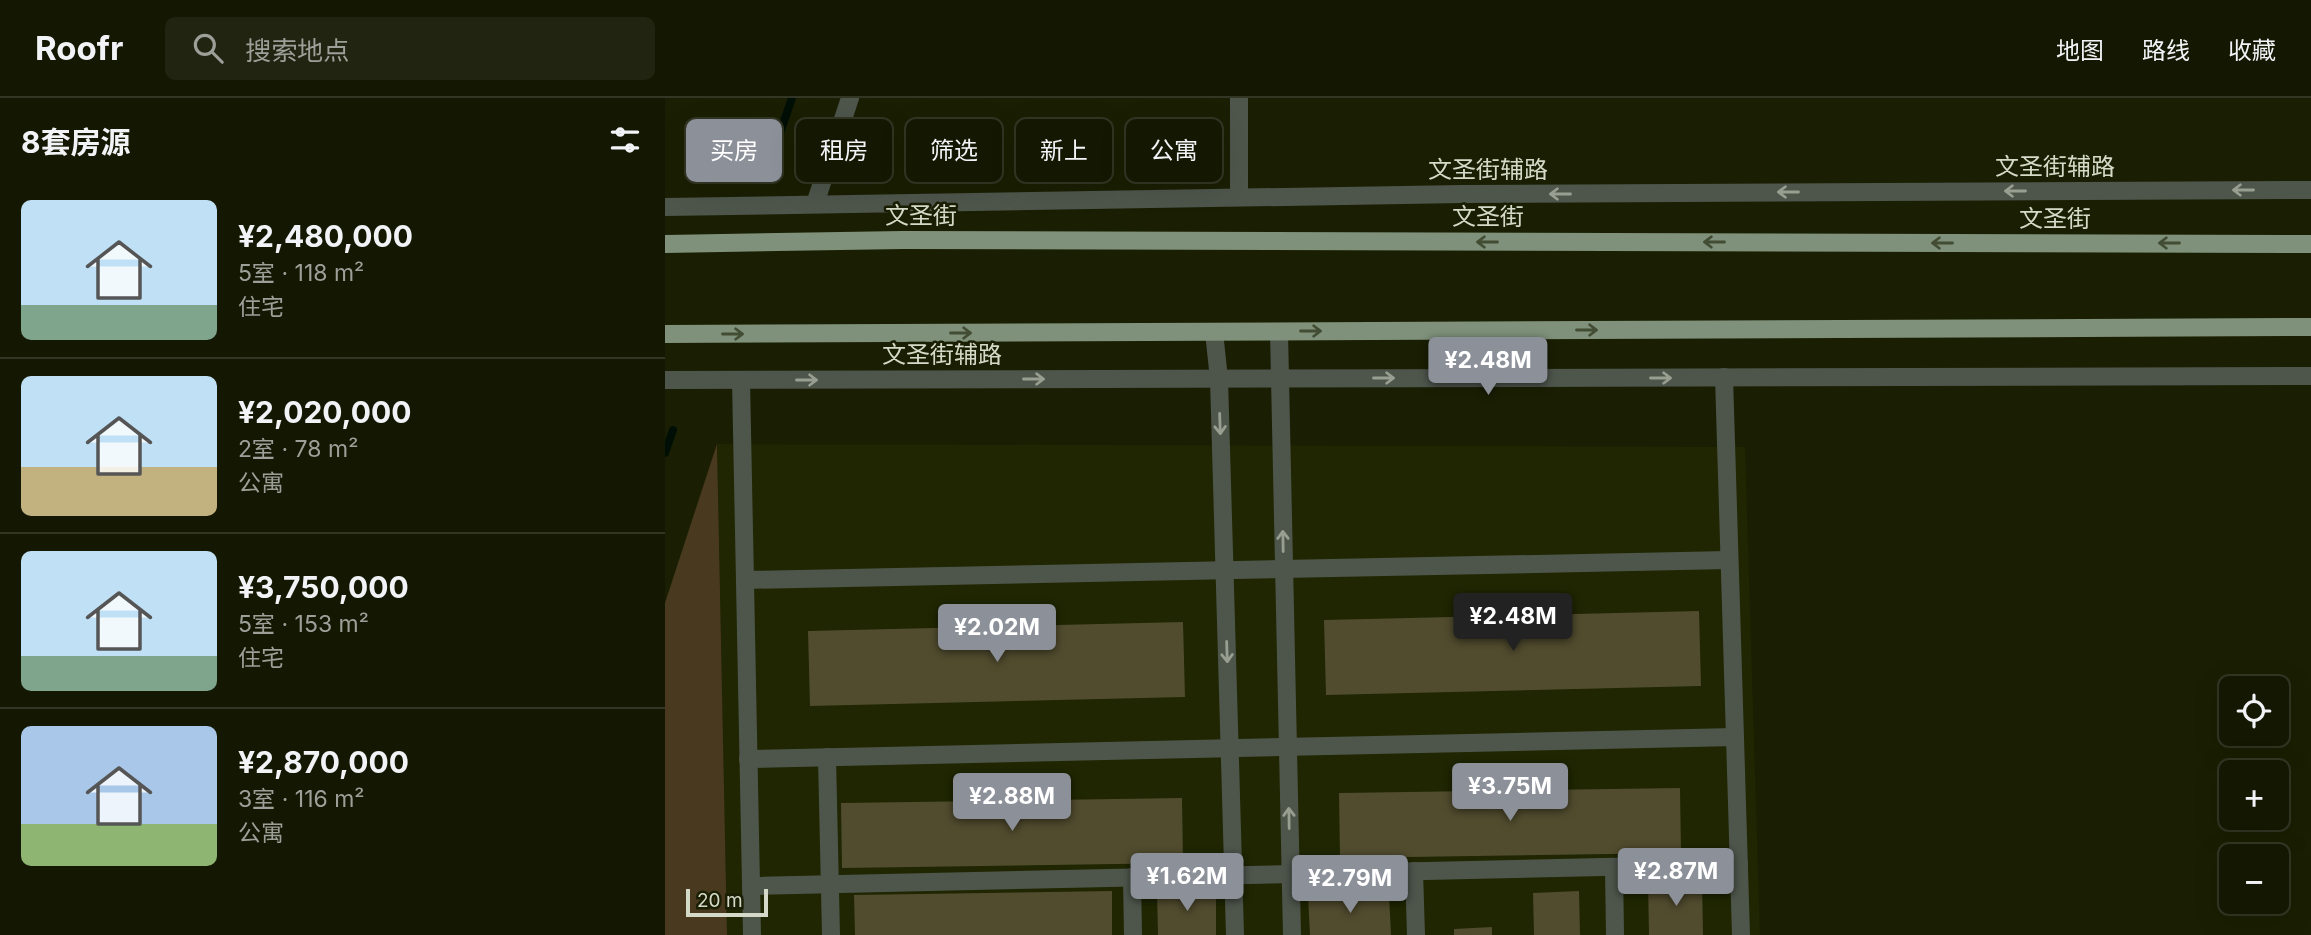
<!DOCTYPE html>
<html lang="zh">
<head>
<meta charset="utf-8">
<style>
	body { margin:0; font-family:Inter,"Noto Sans SC",sans-serif; background:#212411; color:#f1f3f6; height:100vh; display:flex; flex-direction:column; font-size:26px; white-space:nowrap }
	* { box-sizing:border-box; margin:0 }
	p { font-size:23px; color:#9d9f99 }
	.icon { flex:none; width:38px; height:38px; fill:none; stroke:currentColor; stroke-width:2; stroke-linecap:round; stroke-linejoin:round }
	.map { position:relative; flex:1; overflow:hidden }
	.side { display:flex; flex-direction:column; background:#141702; width:665px }
	.side>* { flex:none }
	.guide { position:absolute; left:21px; top:21px; width:665px; height:63px; display:flex; gap:14px }
	.fabs { position:absolute; left:1554px; top:578px; display:grid; gap:14px }
	.fabs a { display:grid; place-items:center; width:70px; height:70px; border-radius:10px; background:#141702; box-shadow:0 7px 28px #0002,0 0 0 2px #333624; font-size:35px }
	.scale { position:absolute; left:21px; bottom:18px; width:82px; box-sizing:border-box; padding-left:7px; border:4px solid #d5dac8; border-top:0; font-size:19px; line-height:24px; white-space:nowrap; color:#d5dac8; -webkit-text-stroke:5px #1a1f03; paint-order:stroke }
	.price { position:absolute; translate:-50% -60px; padding:0 16px; border-radius:7px; background:#8c9099; color:#fff; font-size:23px; line-height:46px; filter:drop-shadow(0 2px 4px #0008) }
	.price::after { content:''; position:absolute; left:50%; top:42px; width:21px; height:16px; margin-left:-10px; background:inherit; clip-path:polygon(0 0,100% 0,50% 100%) }
	.price.selected { background:#222; color:#fff }
	ul { padding:0; list-style:none }
	li { display:flex; align-items:center; gap:21px; height:175px; padding:0 21px }
	li+li { border-top:2px solid #333624 }
	li span { display:grid; place-items:center; flex:none; width:196px; height:140px; border-radius:10px; color:#555 }
	li>.icon { margin-inline-start:auto }
	span .icon { width:84px; height:84px; fill:#fffc; stroke-width:1 }
	li b { font-size:30px }
	h2 { display:flex; justify-content:space-between; align-items:center; height:84px; padding:0 21px; font-size:30px }
	.tag { padding:0 24px; border-radius:10px; background:#141702; box-shadow:0 7px 28px #0002,0 0 0 2px #333624; font-size:24px; line-height:63px }
	.tag.selected { background:#8c9099; color:#fff }
	header { display:flex; align-items:center; gap:42px; box-sizing:border-box; height:98px; padding:0 35px; background:#141702; border-bottom:2px solid #333624 }
	header strong { font-size:33px }
	nav { display:flex; gap:38px; margin-inline-start:auto; font-size:24px }
	.search { width:490px; height:63px; background:#212411; display:flex; align-items:center; gap:18px; box-sizing:border-box; padding:0 24px; border-radius:10px; color:#9d9f99; font-size:26px }
	main { display:flex; flex:1; min-height:0 }
	.map>svg:first-child { display:block }
</style>
</head>
<body>
<header>
<strong>Roofr</strong>
<div class="search"><svg class="icon" aria-label="search" viewBox="0 0 24 24"><circle cx="10" cy="10" r="6"/><path d="M15 15l6 6"/></svg>搜索地点</div>
<nav><a>地图</a><a>路线</a><a>收藏</a></nav>
</header>
<main>
<section class="side">
<h2>8套房源<svg class="icon" aria-label="filters" viewBox="0 0 24 24"><path d="M4 7h16M4 17h16"/><circle cx="9" cy="7" r="2"/><circle cx="15" cy="17" r="2"/></svg></h2>
<ul>
<li><span style="background:linear-gradient(#bfe0f5 75%,#7fa58c 0)"><svg class="icon" aria-label="home" viewBox="0 0 24 24"><path d="M3 11l9-7 9 7M6 9v11h12V9"/></svg></span><div><b>¥2,480,000</b><p>5室 · 118 m²</p><p>住宅</p></div></li>
<li><span style="background:linear-gradient(#bfe0f5 65%,#c2b280 0)"><svg class="icon" aria-label="home" viewBox="0 0 24 24"><path d="M3 11l9-7 9 7M6 9v11h12V9"/></svg></span><div><b>¥2,020,000</b><p>2室 · 78 m²</p><p>公寓</p></div></li>
<li><span style="background:linear-gradient(#bfe0f5 75%,#7fa58c 0)"><svg class="icon" aria-label="home" viewBox="0 0 24 24"><path d="M3 11l9-7 9 7M6 9v11h12V9"/></svg></span><div><b>¥3,750,000</b><p>5室 · 153 m²</p><p>住宅</p></div></li>
<li><span style="background:linear-gradient(#a9c7e8 70%,#8fb573 0)"><svg class="icon" aria-label="home" viewBox="0 0 24 24"><path d="M3 11l9-7 9 7M6 9v11h12V9"/></svg></span><div><b>¥2,870,000</b><p>3室 · 116 m²</p><p>公寓</p></div></li>
</ul>
</section>
<div class="map">
<svg width="1646" height="837" viewBox="0 0 1646 837">
	<rect width="100%" height="100%" fill="#1a1f03"/>
	<path fill="#1f2601" d="M52 346 1080 349 1095 837H62Z"/>
	<path fill="#49391f" d="M52 346 62 837H0V505Z"/>
	<g fill="none" stroke-linecap="round" stroke-linejoin="round">
		<g stroke="#000f06" stroke-width="8">
			<path d="M105 64 127 0"/>
			<path d="M0 355 8 332"/>
		</g>
	</g>
	<g fill="#514c2e">
		<path d="M1034 513 1036 588 661 597 659 522Z"/>
		<path d="M518 524 520 599 145 608 143 533Z"/>
		<path d="M1015 690 1016 755 675 760 674 695Z"/>
		<path d="M517 700 518 765 177 770 176 705Z"/>
		<path d="M1037 782 1038 837H984L983 783Z"/>
		<path d="M551 792V837H493L492 794Z"/>
		<path d="M447 793V837H190L189 797Z"/>
		<path d="M914 793 915 837H869L868 795Z"/>
		<path d="M724 796 726 837H645L643 798Z"/>
		<path d="M827 829V837H789V831Z"/>
	</g>
	<g fill="none" stroke-linecap="round" stroke-linejoin="round">
		<g stroke="#4e564c" stroke-width="18">
			<path d="M574 0V99"/>
			<path d="M150 106 185 0"/>
			<path d="M0 109 797 96 1646 92"/>
			<path d="M549 234 554 281 570 837"/>
			<path d="M614 234 627 837"/>
			<path d="M1059 279 1076 837"/>
			<path d="M0 282 1646 278"/>
			<path d="M76 282 87 837"/>
			<path d="M80 482 1064 462"/>
			<path d="M162 659 166 837"/>
			<path d="M83 661 1070 639"/>
			<path d="M949 769 950 837"/>
			<path d="M749 773 751 837"/>
			<path d="M467 779 468 837"/>
			<path d="M86 788 1074 766"/>
		</g>
		<g stroke="#7f917a" stroke-width="18">
			<path d="M0 146 238 142 1646 146"/>
			<path d="M0 236 1646 229"/>
		</g>
	</g>
	<defs><path id="oneway-shaft" d="M-6 0H5M1.5-3L5.5 0L1.5 3" fill="none" stroke-width="1.6" stroke-linecap="round" stroke-linejoin="round" transform="scale(1.75)"/></defs>
	<g stroke="#989f90">
		<use href="#oneway-shaft" transform="translate(1578 92) rotate(180)"/>
		<use href="#oneway-shaft" transform="translate(1350 93) rotate(180)"/>
		<use href="#oneway-shaft" transform="translate(1123 94) rotate(180)"/>
		<use href="#oneway-shaft" transform="translate(895 96) rotate(180)"/>
		<use href="#oneway-shaft" transform="translate(719 280)"/>
		<use href="#oneway-shaft" transform="translate(996 280)"/>
		<use href="#oneway-shaft" transform="translate(369 281)"/>
		<use href="#oneway-shaft" transform="translate(142 282)"/>
		<use href="#oneway-shaft" transform="translate(555 326) rotate(88)"/>
		<use href="#oneway-shaft" transform="translate(618 443) rotate(-91)"/>
		<use href="#oneway-shaft" transform="translate(562 554) rotate(88)"/>
		<use href="#oneway-shaft" transform="translate(624 720) rotate(-91)"/>
	</g>
	<g stroke="#424d33">
		<use href="#oneway-shaft" transform="translate(822 144) rotate(-180)"/>
		<use href="#oneway-shaft" transform="translate(1049 144) rotate(-180)"/>
		<use href="#oneway-shaft" transform="translate(1277 145) rotate(-180)"/>
		<use href="#oneway-shaft" transform="translate(1504 145) rotate(-180)"/>
		<use href="#oneway-shaft" transform="translate(922 232)"/>
		<use href="#oneway-shaft" transform="translate(646 233)"/>
		<use href="#oneway-shaft" transform="translate(296 235)"/>
		<use href="#oneway-shaft" transform="translate(68 236)"/>
	</g>
	<g text-anchor="middle" stroke-width="5" stroke-linejoin="round" paint-order="stroke">
		<g font-size="24" fill="#d5dac8" stroke="#1a1f03">
			<text x="1390" y="77">文圣街辅路</text>
			<text x="823" y="80">文圣街辅路</text>
			<text x="256" y="126">文圣街</text>
			<text x="823" y="127">文圣街</text>
			<text x="1390" y="129">文圣街</text>
			<text x="277" y="265">文圣街辅路</text>
		</g>
	</g>
</svg>
<div class="fabs">
<a><svg class="icon" aria-label="locate" viewBox="0 0 24 24"><circle cx="12" cy="12" r="6"/><path d="M12 2v4M12 18v4M2 12h4M18 12h4"/></svg></a>
<a>+</a>
<a>−</a>
</div>
<div class="scale">20 m</div>
<b class="price" style="left:823px;top:299px">¥2.48M</b>
<b class="price selected" style="left:848px;top:555px">¥2.48M</b>
<b class="price" style="left:332px;top:566px">¥2.02M</b>
<b class="price" style="left:845px;top:725px">¥3.75M</b>
<b class="price" style="left:347px;top:735px">¥2.88M</b>
<b class="price" style="left:1011px;top:810px">¥2.87M</b>
<b class="price" style="left:522px;top:815px">¥1.62M</b>
<b class="price" style="left:685px;top:817px">¥2.79M</b>
<div class="guide">
<a class="tag selected">买房</a>
<a class="tag">租房</a>
<a class="tag">筛选</a>
<a class="tag">新上</a>
<a class="tag">公寓</a>
</div>
</div>
</main>
</body>
</html>
